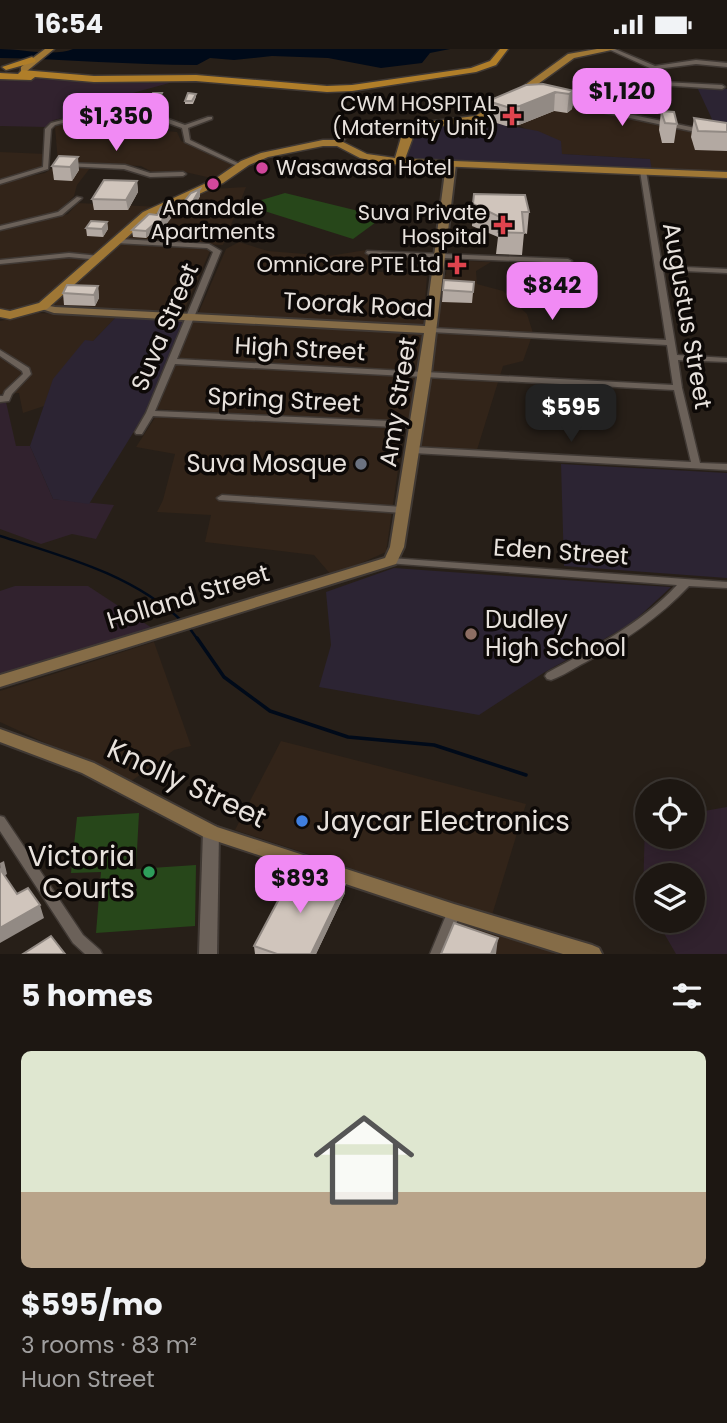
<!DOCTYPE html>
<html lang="en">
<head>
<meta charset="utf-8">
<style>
	body { margin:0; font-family:Poppins,sans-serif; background:#2a2420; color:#f1f3f6; height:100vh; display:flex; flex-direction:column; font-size:26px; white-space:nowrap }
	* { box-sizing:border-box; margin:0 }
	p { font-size:23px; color:#a09f9f }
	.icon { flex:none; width:38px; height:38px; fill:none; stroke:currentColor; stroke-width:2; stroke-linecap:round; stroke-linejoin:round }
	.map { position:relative; height:905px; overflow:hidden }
	.drawer { display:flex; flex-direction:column; background:#1d1712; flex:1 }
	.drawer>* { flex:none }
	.buttons { position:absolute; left:635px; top:730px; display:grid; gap:14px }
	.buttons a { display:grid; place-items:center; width:70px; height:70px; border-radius:50%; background:#1d1712; box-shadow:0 4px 18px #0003,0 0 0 2px #3b3632; font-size:35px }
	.price { position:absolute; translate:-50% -60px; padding:0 16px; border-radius:14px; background:#f18af4; color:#111; font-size:23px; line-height:46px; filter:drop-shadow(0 2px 4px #0008) }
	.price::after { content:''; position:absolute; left:50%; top:42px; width:21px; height:16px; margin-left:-10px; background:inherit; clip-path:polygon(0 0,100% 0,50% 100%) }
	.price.on { background:#222; color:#fff }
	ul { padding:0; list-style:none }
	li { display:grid; align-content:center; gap:14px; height:371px; padding:0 21px }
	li+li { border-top:2px solid #3b3632 }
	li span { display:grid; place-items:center; height:217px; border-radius:10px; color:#555 }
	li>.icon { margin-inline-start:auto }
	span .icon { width:126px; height:126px; fill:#fffc; stroke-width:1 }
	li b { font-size:30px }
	h2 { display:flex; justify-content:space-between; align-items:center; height:84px; padding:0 21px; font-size:30px }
	.status { display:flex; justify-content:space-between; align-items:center; height:49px; padding:0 35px; background:#1d1712; direction:ltr }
	.status svg { height:19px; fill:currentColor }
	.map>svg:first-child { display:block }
</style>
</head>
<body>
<div class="status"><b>16:54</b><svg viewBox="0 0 49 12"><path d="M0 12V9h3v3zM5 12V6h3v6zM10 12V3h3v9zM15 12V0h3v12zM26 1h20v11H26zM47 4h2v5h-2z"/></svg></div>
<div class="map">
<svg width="727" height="905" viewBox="0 0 727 905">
	<rect width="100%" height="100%" fill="#271f18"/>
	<g fill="#322419">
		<path d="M518 46 704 84 727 85V124L652 121 649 110 561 105 521 77 509 78 478 71Z"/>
		<path d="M128 60 159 70 154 81 177 83 181 92 240 116 220 131 185 123 154 124 141 117 58 114 55 78 61 74 109 62Z"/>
		<path d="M0 103 46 105 44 118 0 130Z"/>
		<path d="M54 118 90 119 77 136 74 147 58 163 0 177V136L10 131 45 124Z"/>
		<path d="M246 138 223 196 131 194 204 198 210 202 183 264 64 261 52 260 47 256 117 196 101 206 64 203 0 210V182L68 165 78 154 161 158 144 165 120 193 123 194 148 166 212 140Z"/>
		<path d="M239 193 268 202 329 207 366 201 371 222 427 227 423 277 198 265 226 200Z"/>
		<path d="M71 208 96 211 35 258 11 262 0 260V215Z"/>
		<path d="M447 211 491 213 476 222 477 235 503 242 527 265 533 284 523 312 503 317 476 404 415 399 441 226H446Z"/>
		<path d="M37 264 117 267 93 292H85L54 330 44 357 23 364 19 344 0 345V272Z"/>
		<path d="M189 270 425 283 410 373 152 360Z"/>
		<path d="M156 367 404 380 386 503 332 527 314 506 205 493 211 466 157 463 163 451 175 405 136 398Z"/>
		<path d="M154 593 191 697 174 701 130 733 0 673V642Z"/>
		<path d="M281 692 526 755 492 866 235 781Z"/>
		<path d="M451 871 567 905H442Z"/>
	</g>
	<g fill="#31222e">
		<path d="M0 29 122 32 184 30 118 48 94 50 118 56 54 71 46 78 0 77Z"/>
		<path d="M0 353H6L16 397H30L53 450 114 456 96 490 72 485 41 495 0 480Z"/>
		<path d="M15 537H88L152 579 0 626V542Z"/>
		<path d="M727 758V905H676L657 872H693V826H648L647 854 643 847 645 772 647 771 648 788H693V764Z"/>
	</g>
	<g fill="#2c2433">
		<path d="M697 38 727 40V83H718Z"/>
		<path d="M478 71 538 82 561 92 562 105 650 110 652 121 399 110 412 80 426 75Z"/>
		<path d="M117 267 184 271 146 363 89 455 53 450 30 397 53 330 85 291 93 292Z"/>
		<path d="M561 415 727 424V529L564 517Z"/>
		<path d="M394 519 607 534 671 538 631 575 545 623 479 666 319 638 331 596 326 543Z"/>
	</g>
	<g fill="#27471a">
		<path d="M285 144 383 168 353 190 245 156Z"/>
		<path d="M139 764 136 820 196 816 195 877 96 884 101 823 71 824 77 768Z"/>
	</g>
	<path fill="#000a19" d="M0 0C22 0 54 8 73 0H450L430 4 422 14 381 19 328 9 272 7 234 11 210 9 197 16C131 16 66 10 0 9Z"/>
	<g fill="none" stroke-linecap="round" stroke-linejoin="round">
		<g stroke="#000a19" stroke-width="2.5">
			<path d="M0 487C65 508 132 525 183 573"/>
			<path d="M188 577 198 591"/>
		</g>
		<path stroke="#000a19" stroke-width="3.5" d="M197 589 224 628 270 662 348 688 434 696 526 726"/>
		<g stroke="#403934" stroke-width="3">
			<g id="minor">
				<path d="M608 0H615L655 17 696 11 727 14V18L696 15 657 20 663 33 722 36 725 38 722 40 659 36 652 20Z"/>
				<path d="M561 51 705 81 727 82V86L705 85 559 54 558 53Z"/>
				<path d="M132 57 185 76 208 68H212V70L188 79 190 91 242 116 237 117 185 93 182 79 131 61 111 62 55 76 51 80 48 120 0 135V131L43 118 45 80 51 74 111 58Z"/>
				<path d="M340 76 343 78 345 90 339 96 336 94 339 90 337 78Z"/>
				<path d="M66 114 125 116 150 124 183 123 186 125 183 127 150 128 124 120 64 117 63 116Z"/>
				<path d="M643 120 646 122 662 217 727 220V224L663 221 677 306 727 309V313L678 311 682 339 700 414 727 415V421L413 404 408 401 413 398 691 413 674 341 175 315 155 362 416 373 420 376 416 379 153 367 142 385H136L135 383 146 364 213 203 207 199 116 194V190H119L209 195 221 202 177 310 673 336 667 296 431 283 427 281 431 279 666 291 640 122Z"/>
				<path d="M77 148 82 149 62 166 0 181V177L58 163Z"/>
				<path d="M367 202 568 210 572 212 568 214 370 206 366 204Z"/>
				<path d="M69 204 100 207 104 209 100 211 69 208 0 215V211Z"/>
				<path d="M0 301 29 319 31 325 12 345 9 352 0 353V347H3L5 342 23 325 22 322 0 307Z"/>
				<path d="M222 446 403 458 408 461 403 464 219 451 217 449Z"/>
				<path d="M391 509 727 533V539L689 537C659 569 624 592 586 613 574 619 563 627 551 631L547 630 545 627 547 624C593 599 641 575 677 536L387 514 386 512 387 510Z"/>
				<path d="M0 767 4 768 83 886 100 901 102 905H85L73 894 0 782Z"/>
				<path d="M454 857 459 859 461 863 444 905H430L449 859Z"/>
			</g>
		</g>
		<g stroke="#403934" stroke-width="4">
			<path id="tertiary" d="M211 776 217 778 219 783 217 905H199L203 783 205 778Z"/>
		</g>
		<g stroke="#403934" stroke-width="4">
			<g id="secondary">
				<path d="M451 112 456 115 431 325 404 498 396 515 0 638V626L385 509 390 498 424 284 54 264 39 259V255L55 258 425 277 446 115Z"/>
				<path d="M0 680 94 714 217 778 454 855 592 896 599 899 602 905H563L454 871 204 788 82 724 0 693Z"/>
			</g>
		</g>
		<g stroke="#403934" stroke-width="3">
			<g id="primary">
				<path d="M45 0H54L27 22H21V18Z"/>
				<path d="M597 0H616L574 9 513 53 480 72 416 80 405 110 727 123V129L388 115 360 109 337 97H323L268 108 249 116 223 134 151 167 47 260 10 270 0 268V260L10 262 39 254 143 163 215 130 241 112 261 104 323 91H339L367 105 395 109 402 85 410 75 475 67 507 49 568 5Z"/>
			</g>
		</g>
		<g stroke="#403934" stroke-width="3">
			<g id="trunk">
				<path d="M500 0H508L496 16 476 23 352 42 327 43 196 32 94 33 35 28 31 31 0 30V24L18 25 22 21 94 27 196 26 327 37 352 36 471 19 490 12Z"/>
				<path d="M32 8 36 11 35 13 6 21 2 18Z"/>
			</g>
		</g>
		<use href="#minor" fill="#6b6159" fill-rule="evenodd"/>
		<use href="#tertiary" fill="#6b6159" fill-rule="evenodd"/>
		<use href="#secondary" fill="#856c47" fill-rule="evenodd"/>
		<use href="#primary" fill="#9f7735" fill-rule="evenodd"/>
		<use href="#trunk" fill="#b07e29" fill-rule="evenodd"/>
	</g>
	<g fill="#b3a9a2">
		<path d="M574 42 572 60 567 64 554 62 519 76 506 77 487 71 488 52Z"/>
		<path d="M196 45V48L193 55H185V52Z"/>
		<path d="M162 47 159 54H150L149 51Z"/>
		<path d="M661 62 677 75 674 94H662L659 81Z"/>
		<path d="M694 69 727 74V102L695 101 691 88Z"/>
		<path d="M59 107 79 121 72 132 54 131 52 117Z"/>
		<path d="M137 132 138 143 128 161H94L92 150Z"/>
		<path d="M200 140V147L190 166H180L179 159Z"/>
		<path d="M474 145 529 163 527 185 524 184 522 206 496 205 498 188 472 177Z"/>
		<path d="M178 152 179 159 160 183 154 182 146 189 133 188 132 181Z"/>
		<path d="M107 173 108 180 103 188 87 187 86 179Z"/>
		<path d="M474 233 472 254 442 253 443 241Z"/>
		<path d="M98 237 99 249 95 257 64 256 63 244Z"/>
		<path d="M345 835V844L316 905H255L254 897Z"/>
	</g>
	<g fill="#928a84">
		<path d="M574 42 572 60 567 64 569 45Z"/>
		<path d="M555 43 554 62 519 76 520 57Z"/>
		<path d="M78 108 79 121 72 132 70 118Z"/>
		<path d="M137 132 138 143 128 161 126 151Z"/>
		<path d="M200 140V147L190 166 189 159Z"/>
		<path d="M178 152 179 159 160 183 159 175Z"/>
		<path d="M107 173 108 180 103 188 102 180Z"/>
		<path d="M154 175V182L146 189V182Z"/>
		<path d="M98 237 99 249 95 257 94 246Z"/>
		<path d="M4 812 7 825 1 829 0 814Z"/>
		<path d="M345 835V844L316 905H311Z"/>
		<path d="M40 856 44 869 0 894V879Z"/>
		<path d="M498 889 496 905H491Z"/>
	</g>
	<g fill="#d0c5bc" stroke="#928a84" stroke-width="2">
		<path d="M543 35 574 42 569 45 555 43 520 57 507 58 488 52 526 36Z"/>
		<path d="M153 44H162L159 51H149Z"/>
		<path d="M188 44 196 45 192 52H185Z"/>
		<path d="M661 62 674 63 677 75 665 74Z"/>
		<path d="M694 69 727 74V83L698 82Z"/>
		<path d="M59 107 78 108 70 118 52 117Z"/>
		<path d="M104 131 137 132 126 151 92 150Z"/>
		<path d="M200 140 189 159H179L191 144Z"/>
		<path d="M474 145 525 146 529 163H522L524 184 498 183 500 168 473 155Z"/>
		<path d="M178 152 159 175H154L146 182 132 181 149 165 157 166 161 158Z"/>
		<path d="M91 172 107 173 102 180 86 179Z"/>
		<path d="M444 231 474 233 473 243 443 241Z"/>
		<path d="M67 236 98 237 94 246 63 244Z"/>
		<path d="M0 820 17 845 28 839 40 856 0 879Z"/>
		<path d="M295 820 345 835 311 905H277L254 897Z"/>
		<path d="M454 874 498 889 491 905H441Z"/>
		<path d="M51 887 65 905H23Z"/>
	</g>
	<g fill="#e0444e" stroke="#0d0907" stroke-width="2.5">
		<path d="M508.5 56.5h7v7h7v7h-7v7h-7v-7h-7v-7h7z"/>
		<path d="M499.5 165.5h7v7h7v7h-7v7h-7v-7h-7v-7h7z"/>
		<path d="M453.5 205.5h7v7h7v7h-7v7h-7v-7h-7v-7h7z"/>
	</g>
	<g fill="#d1479c" stroke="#0d0907" stroke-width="2.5">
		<circle cx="262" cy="119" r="7"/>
		<circle cx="213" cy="135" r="7"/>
	</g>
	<circle fill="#6b7280" stroke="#0d0907" stroke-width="2.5" cx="361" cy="415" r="7"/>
	<circle fill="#8d6e63" stroke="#0d0907" stroke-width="2.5" cx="471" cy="585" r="7"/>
	<circle fill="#3f7fe0" stroke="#0d0907" stroke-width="2.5" cx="302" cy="772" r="7"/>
	<circle fill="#2e9e5b" stroke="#0d0907" stroke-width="2.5" cx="149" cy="823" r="7"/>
	<g text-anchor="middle" stroke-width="7" stroke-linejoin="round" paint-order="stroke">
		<g font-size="21" fill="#e8e2dd" stroke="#0d0907" text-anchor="end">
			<text x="496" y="62">CWM HOSPITAL<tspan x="496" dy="24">(Maternity Unit)</tspan></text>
			<text x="276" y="126" text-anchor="start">Wasawasa Hotel</text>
			<text x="213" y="166" text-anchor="middle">Anandale<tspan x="213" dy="24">Apartments</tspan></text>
			<text x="487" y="171">Suva Private<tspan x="487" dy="24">Hospital</tspan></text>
			<text x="441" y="223">OmniCare PTE Ltd</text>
		</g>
		<g font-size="24" fill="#e8e2dd" stroke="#0d0907">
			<text transform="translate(358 256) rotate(3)" y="8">Toorak Road</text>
			<text transform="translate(687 267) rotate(80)" y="8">Augustus Street</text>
			<text transform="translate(165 278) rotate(-67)" y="8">Suva Street</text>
			<text transform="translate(300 300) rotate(3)" y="8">High Street</text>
			<text transform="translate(284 351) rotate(3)" y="8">Spring Street</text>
			<text transform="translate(398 353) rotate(-81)" y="8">Amy Street</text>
			<text transform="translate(561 503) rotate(4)" y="8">Eden Street</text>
			<text transform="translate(188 548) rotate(-17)" y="8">Holland Street</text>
		</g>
		<g font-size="24" fill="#e8e2dd" stroke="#0d0907" text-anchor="end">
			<text x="347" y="423">Suva Mosque</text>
			<text x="485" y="579" text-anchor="start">Dudley<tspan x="485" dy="28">High School</tspan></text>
		</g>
		<g font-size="28" fill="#e8e2dd" stroke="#0d0907">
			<text transform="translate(187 734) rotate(25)" y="10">Knolly Street</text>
		</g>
		<g font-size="28" fill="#e8e2dd" stroke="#0d0907" text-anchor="start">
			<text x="316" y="782">Jaycar Electronics</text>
			<text x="135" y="817" text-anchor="end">Victoria<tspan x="135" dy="32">Courts</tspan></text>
		</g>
	</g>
</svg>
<div class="buttons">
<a><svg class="icon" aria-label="locate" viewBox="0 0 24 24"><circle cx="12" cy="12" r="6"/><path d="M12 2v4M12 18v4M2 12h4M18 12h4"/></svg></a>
<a><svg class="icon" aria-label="layers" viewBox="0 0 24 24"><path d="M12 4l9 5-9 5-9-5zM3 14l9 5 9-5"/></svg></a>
</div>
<b class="price" style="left:622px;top:79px">$1,120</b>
<b class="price" style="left:116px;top:104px">$1,350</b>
<b class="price" style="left:552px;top:273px">$842</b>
<b class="price on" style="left:571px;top:395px">$595</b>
<b class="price" style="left:300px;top:866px">$893</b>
</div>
<section class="drawer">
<h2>5 homes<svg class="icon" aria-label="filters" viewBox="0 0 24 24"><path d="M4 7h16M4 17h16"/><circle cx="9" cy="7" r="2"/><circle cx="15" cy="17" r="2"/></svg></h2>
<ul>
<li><span style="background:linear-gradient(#dfe7d0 65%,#b9a48a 0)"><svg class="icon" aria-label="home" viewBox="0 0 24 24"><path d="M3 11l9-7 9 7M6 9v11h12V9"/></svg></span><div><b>$595/mo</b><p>3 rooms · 83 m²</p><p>Huon Street</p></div></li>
</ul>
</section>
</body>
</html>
